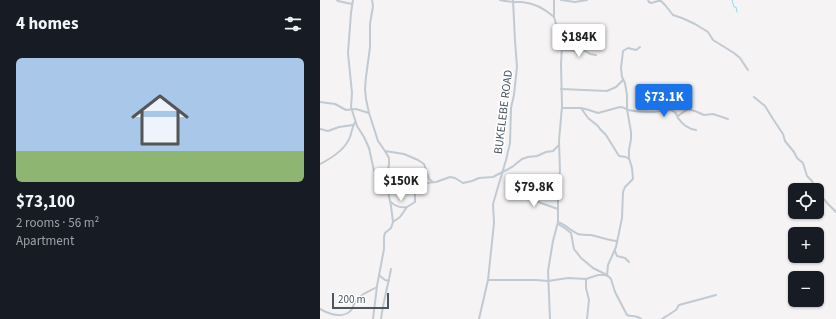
<!DOCTYPE html>
<html lang="en">
<head>
<meta charset="utf-8">
<style>
	body { margin:0; font-family:"Source Sans 3",sans-serif; background:#242831; color:#f1f3f6; height:100vh; display:flex; flex-direction:column; font-size:15px; white-space:nowrap }
	* { box-sizing:border-box; margin:0 }
	p { font-size:13px; color:#9ea1a6 }
	.icon { flex:none; width:22px; height:22px; fill:none; stroke:currentColor; stroke-width:2; stroke-linecap:round; stroke-linejoin:round }
	.map { position:relative; flex:1; overflow:hidden }
	.panel { display:flex; flex-direction:column; background:#171b24; width:320px }
	.panel>* { flex:none }
	.buttons { position:absolute; left:468px; top:183px; display:grid; gap:8px }
	.buttons a { display:grid; place-items:center; width:36px; height:36px; border-radius:6px; background:#171b24; box-shadow:0 1px 3px #0004; font-size:20px }
	.scale { position:absolute; left:12px; bottom:10px; width:57px; box-sizing:border-box; padding-left:4px; border:2px solid #4a5661; border-top:0; font-size:11px; line-height:14px; white-space:nowrap; color:#4a5661; -webkit-text-stroke:3px #fff; paint-order:stroke }
	.price { position:absolute; translate:-50% -34px; padding:0 9px; border-radius:4px; background:#fff; color:#222; font-size:13px; line-height:26px; filter:drop-shadow(0 1px 2px #0008) }
	.price::after { content:''; position:absolute; left:50%; top:24px; width:12px; height:9px; margin-left:-6px; background:inherit; clip-path:polygon(0 0,100% 0,50% 100%) }
	.price.active { background:#1a73e8; color:#fff }
	ul { padding:0; list-style:none }
	li { display:grid; align-content:center; gap:8px; height:212px; padding:0 16px }
	li span { display:grid; place-items:center; height:124px; border-radius:6px; color:#555 }
	li>.icon { margin-inline-start:auto }
	span .icon { width:72px; height:72px; fill:#fffc; stroke-width:1 }
	li b { font-size:17px }
	h2 { display:flex; justify-content:space-between; align-items:center; height:48px; padding:0 16px; font-size:17px }
	main { display:flex; flex:1; min-height:0 }
	.map>svg:first-child { display:block }
</style>
</head>
<body>
<main>
<section class="panel">
<h2>4 homes<svg class="icon" aria-label="filters" viewBox="0 0 24 24"><path d="M4 7h16M4 17h16"/><circle cx="9" cy="7" r="2"/><circle cx="15" cy="17" r="2"/></svg></h2>
<ul>
<li><span style="background:linear-gradient(#a9c7e8 75%,#8fb573 0)"><svg class="icon" aria-label="home" viewBox="0 0 24 24"><path d="M3 11l9-7 9 7M6 9v11h12V9"/></svg></span><div><b>$73,100</b><p>2 rooms · 56 m²</p><p>Apartment</p></div></li>
</ul>
</section>
<div class="map">
<svg width="516" height="319" viewBox="0 0 516 319">
	<rect width="100%" height="100%" fill="#f5f3f3"/>
	<g fill="none" stroke-linecap="round" stroke-linejoin="round">
		<path stroke="#90daee" stroke-width="1" d="M412 0 414 7H416L417 12"/>
		<g stroke="#c1cad2" stroke-width="2">
			<path d="M17 0 18 1 32 4"/>
			<path d="M33 0 31 13 28 53 32 93 31 107 37 126 44 137 49 148 54 171C56 176 61 178 66 176"/>
			<path d="M52 0 53 6 50 24V47L46 77 45 89 46 99 49 113 58 141 65 151 69 158V165L66 176V182L71 206 73 222 71 228 65 233 64 237V249L57 286 53 319"/>
			<path d="M180 0C187 2 194 2 202 2 214 3 225 9 234 17"/>
			<path d="M241 0 255 2 267 0"/>
			<path d="M328 0 329 2 331 3 338 1H341L345 5 353 15 362 18 375 24 388 32 393 40 414 53 420 58 428 70"/>
			<path d="M242 50 258 51 264 50 270 54 276 55"/>
			<path d="M241 89 287 91 296 87 303 80"/>
			<path d="M434 97 445 106 453 119 463 134 465 141 474 152 477 158 483 163 487 176 492 181 496 190"/>
			<path d="M0 102 15 104 26 110 36 109 49 113"/>
			<path d="M242 108H261L269 110 278 113 300 107C304 107 306 109 309 110 317 112 326 112 334 112 340 112 348 108 353 111 356 112 357 115 358 118 362 124 369 129 376 130"/>
			<path d="M261 108 268 118 278 126 280 129 286 135 299 156 306 157 309 159"/>
			<path d="M358 116 365 111 368 109 375 111 384 115 393 114 408 119"/>
			<path d="M0 129 8 131 19 127 33 125"/>
			<path d="M65 151 84 154 98 160 104 164 109 179 113 182"/>
			<path d="M0 164C12 158 25 150 30 137 32 131 32 128 35 122"/>
			<path d="M216 185V196L218 202 238 209"/>
			<path d="M67 188 95 186 106 183 116 182 130 177 135 178 143 183 152 181 159 178 173 177 192 167 202 159 208 157 217 156 226 152 233 151 239 145"/>
			<path d="M497 191 508 204 516 212"/>
			<path d="M71 202C74 206 81 208 87 207"/>
			<path d="M73 222 80 217 87 207 95 202V186"/>
			<path d="M238 222C246 225 251 231 258 234 262 235 267 235 271 235 280 237 287 240 296 241"/>
			<path d="M238 224 246 229 251 233 254 249 261 258 273 268 287 275"/>
			<path d="M295 251 297 256 305 258 309 262"/>
			<path d="M60 276 65 280 69 281"/>
			<path d="M287 276 288 265 296 247 302 218 303 192 305 187 313 179 312 168 309 158V150L311 139V132L307 109V95L305 83 302 77 301 68 303 51 308 48 316 50 320 47"/>
			<path d="M266 279V288L269 300 268 309 267 319"/>
			<path d="M168 280H216L228 281 248 278 266 279 278 275H286L288 276 291 279 295 292 307 315C312 317 317 315 321 319"/>
			<path d="M0 309C11 315 25 319 32 309 34 305 34 301 38 298 43 293 50 291 57 287"/>
			<path d="M61 319C63 302 68 286 71 269"/>
			<path d="M159 319 168 280 174 223 173 204 186 160 190 143 191 108 194 95 197 67 195 41 193 0"/>
			<path d="M230 319 228 271 233 241 238 222V184L240 171 239 141 242 106 241 65 242 45 234 17V0"/>
			<path d="M342 319 356 310 359 305 396 295"/>
		</g>
	</g>
	<g text-anchor="middle" stroke-width="3.5" stroke-linejoin="round" paint-order="stroke">
		<g font-size="12" fill="#4a5661" stroke="#fff">
			<text transform="translate(183 112) rotate(-83)" y="4">BUKELEBE ROAD</text>
		</g>
	</g>
</svg>
<div class="buttons">
<a><svg class="icon" aria-label="locate" viewBox="0 0 24 24"><circle cx="12" cy="12" r="6"/><path d="M12 2v4M12 18v4M2 12h4M18 12h4"/></svg></a>
<a>+</a>
<a>−</a>
</div>
<div class="scale">200 m</div>
<b class="price" style="left:259px;top:58px">$184K</b>
<b class="price active" style="left:344px;top:118px">$73.1K</b>
<b class="price" style="left:81px;top:202px">$150K</b>
<b class="price" style="left:214px;top:208px">$79.8K</b>
</div>
</main>
</body>
</html>
